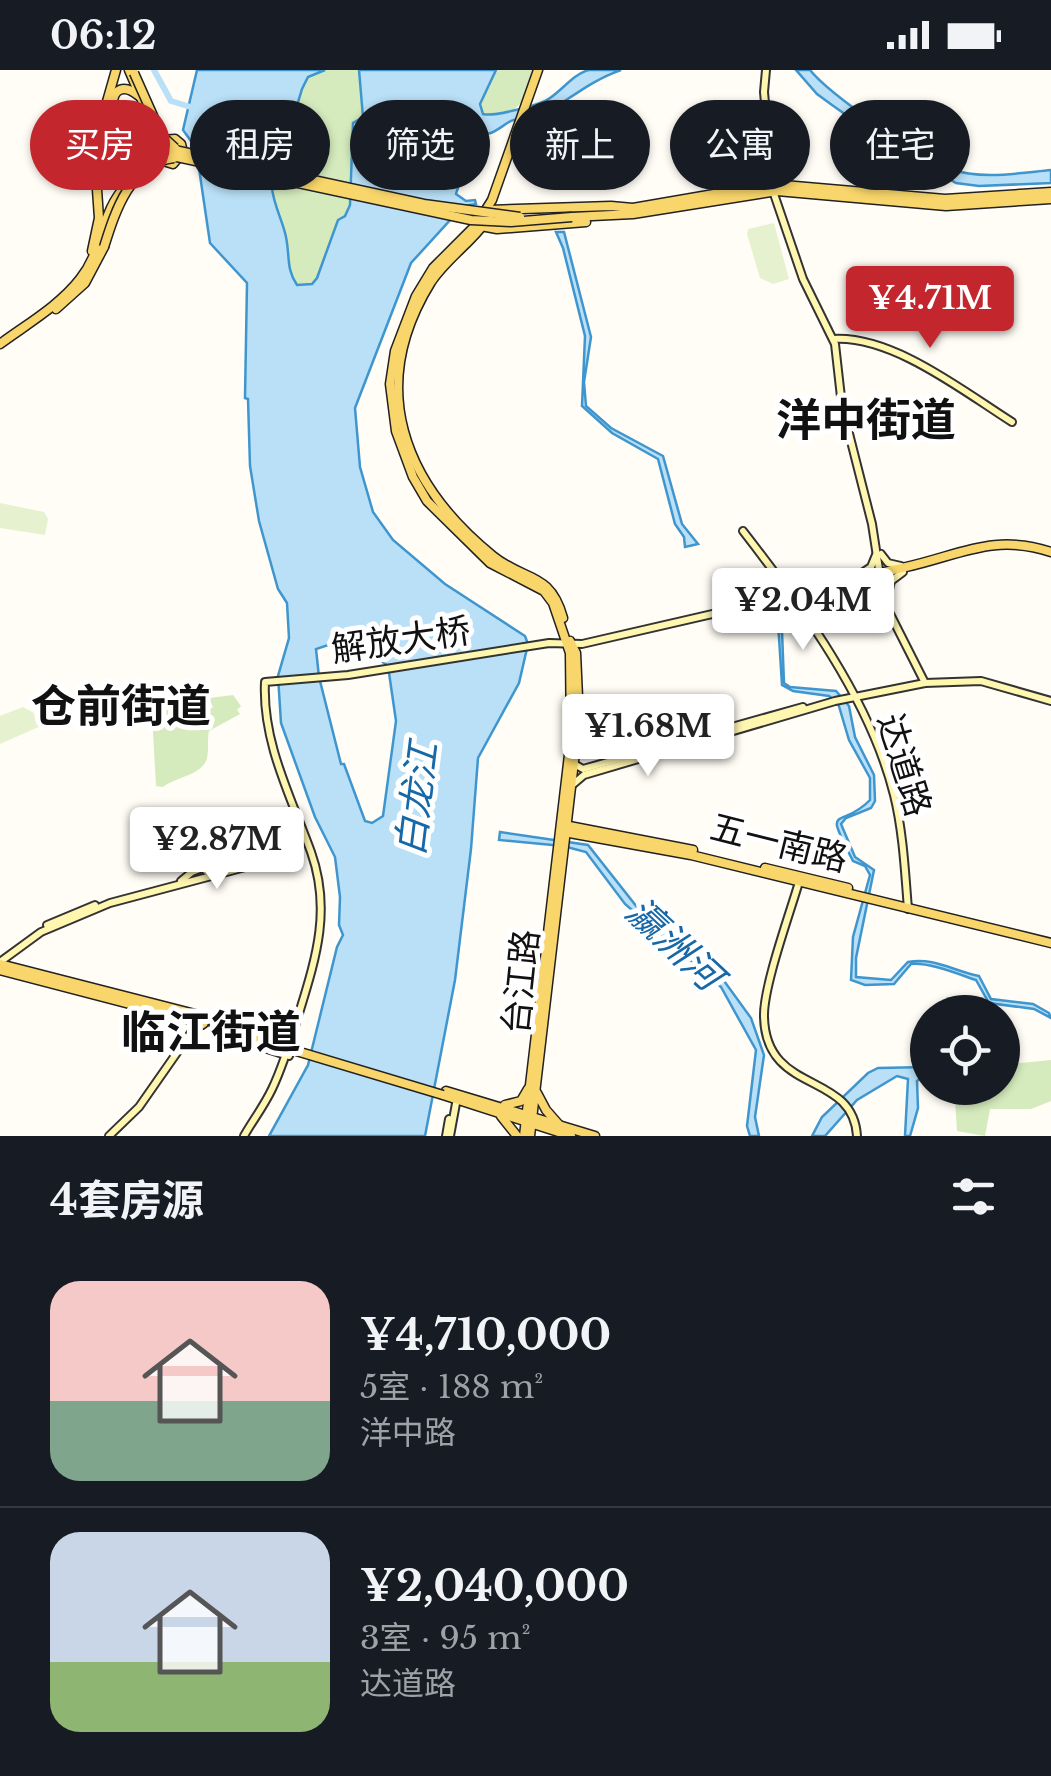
<!DOCTYPE html>
<html lang="zh">
<head>
<meta charset="utf-8">
<style>
	body { margin:0; font-family:"Libre Baskerville","Noto Sans SC",serif; background:#20242c; color:#f1f3f6; height:100vh; display:flex; flex-direction:column; font-size:38px; white-space:nowrap }
	* { box-sizing:border-box; margin:0 }
	p { font-size:32px; color:#9ea1a6 }
	.icon { flex:none; width:55px; height:55px; fill:none; stroke:currentColor; stroke-width:2; stroke-linecap:round; stroke-linejoin:round }
	.map { position:relative; height:1066px; overflow:hidden }
	.details { display:flex; flex-direction:column; background:#171b24; flex:1 }
	.details>* { flex:none }
	.guide { position:absolute; left:30px; top:30px; width:992px; height:90px; display:flex; gap:20px }
	.controls { position:absolute; left:910px; top:925px; display:grid; gap:20px }
	.controls a { display:grid; place-items:center; width:110px; height:110px; border-radius:50%; background:#171b24; box-shadow:0 2px 8px #0004; font-size:50px }
	.price { position:absolute; translate:-50% -85px; padding:0 22px; border-radius:10px; background:#fff; color:#222; font-size:32px; line-height:65px; filter:drop-shadow(0 2px 5px #0008) }
	.price::after { content:''; position:absolute; left:50%; top:60px; width:30px; height:22px; margin-left:-15px; background:inherit; clip-path:polygon(0 0,100% 0,50% 100%) }
	.price.on { background:#c4262e; color:#fff }
	ul { padding:0; list-style:none }
	li { display:flex; align-items:center; gap:30px; height:250px; padding:0 50px }
	li+li { border-top:2px solid #363941 }
	li span { display:grid; place-items:center; flex:none; width:280px; height:200px; border-radius:30px; color:#555 }
	li>.icon { margin-inline-start:auto }
	span .icon { width:120px; height:120px; fill:#fffc; stroke-width:1 }
	li b { font-size:42px }
	h2 { display:flex; justify-content:space-between; align-items:center; height:120px; padding:0 50px; font-size:42px }
	.pill { padding:0 35px; border-radius:45px; background:#171b24; box-shadow:0 2px 8px #0004; font-size:35px; line-height:90px }
	.pill.on { background:#c4262e; color:#fff }
	.status { display:flex; justify-content:space-between; align-items:center; height:70px; padding:0 50px; background:#171b24; direction:ltr }
	.status svg { height:28px; fill:currentColor }
	.map>svg:first-child { display:block }
</style>
</head>
<body>
<div class="status"><b>06:12</b><svg viewBox="0 0 49 12"><path d="M0 12V9h3v3zM5 12V6h3v6zM10 12V3h3v9zM15 12V0h3v12zM26 1h20v11H26zM47 4h2v5h-2z"/></svg></div>
<div class="map">
<svg width="1051" height="1066" viewBox="0 0 1051 1066">
	<rect width="100%" height="100%" fill="#fffdf5"/>
	<g fill="#d5ebbd">
		<path d="M325 0H359L363 47 358 51 350 135 345 146 338 150 317 208 312 214 297 215C286 198 291 186 287 168 280 142 261 114 281 89L302 19 308 7Z"/>
		<path d="M496 0H535C525 28 518 52 483 44L480 34Z"/>
		<path d="M180 617 186 618 198 632 191 638 206 642 213 637 209 628 233 625 241 636 237 640 240 644 209 661C207 670 209 679 207 688 203 705 176 707 163 717L156 716 152 644 157 635Z"/>
		<path d="M1008 989 1010 994 1051 990V1031L1031 1039H990L985 1066 957 1061 955 1030 968 1031 972 1018H1002L1003 990Z"/>
	</g>
	<g fill="#e6f2cf">
		<path d="M774 153 789 209 773 214 760 208 747 164 748 159Z"/>
		<path d="M0 433 44 442 48 449 45 465 0 458Z"/>
		<path d="M23 637 34 643 36 653 41 651 43 655 0 674V646Z"/>
	</g>
	<g fill="#b9e0f7" stroke="#3f96cf" stroke-width="2.5" fill-rule="evenodd">
		<path d="M197 0H325L308 7 302 19 281 89C260 114 281 142 286 167 290 186 286 199 297 215L312 214 317 208 338 150 345 146 350 135 353 53 363 47 359 0H496L480 34 483 44C493 47 541 35 550 28 562 20 575 3 589 0 599 0 611 0 621 0 589 11 568 31 539 47 530 52 519 46 509 52 496 60 490 68 474 62 457 72 463 83 463 100 463 108 458 116 456 124L466 131 475 130 476 134 463 136 411 193 355 338 360 397 373 442 393 470 445 514 525 566 528 574 519 613 478 688 471 779 455 910 425 1066H269L308 995 337 877 343 865 339 855 340 827 335 787 315 747 281 653 278 606 289 568 287 533 278 519 259 451 250 396 248 329 245 328 247 213 210 173 196 78 183 60ZM337 572 359 574 388 596 396 651 383 746 372 753 365 751 344 694H341L319 607 316 579Z"/>
		<path d="M796 0H810C829 24 921 88 950 99 981 110 1019 103 1051 100V113L979 116 956 113 883 71 832 35 817 24Z"/>
		<path d="M556 162H564L591 267 584 312 586 336 611 358 663 386 682 454 698 474 685 477 684 467 675 454 658 389 612 363 582 336 585 266 563 178Z"/>
		<path d="M781 535 784 613 790 617 836 621 849 636 855 667 874 705 875 731 871 738 846 748 841 754 855 787 874 800 856 888V907L891 910 908 892C933 887 954 901 979 906L991 929 1033 934 1049 943 1051 948 1034 939 989 933 976 910C958 904 929 892 911 894L894 914 865 915 851 910 853 867 870 805 865 796 853 791C822 731 840 761 870 730V708L849 670 838 633 829 626 793 621 782 615 777 536Z"/>
		<path d="M500 762 588 775 637 837 697 880 714 897 751 948 764 985 755 1047 759 1066H750L747 1056 756 980 721 917 625 834 586 782 563 776 499 770Z"/>
		<path d="M927 997V1003L917 1011 918 1038 910 1066H905L908 1009 897 1006 857 1030 825 1066H812L822 1047 868 1003 878 998Z"/>
	</g>
	<g fill="none" stroke-linecap="round" stroke-linejoin="round">
		<path stroke="#b9e0f7" stroke-width="6" d="M154 0 171 31 194 38"/>
		<g stroke="#333" stroke-width="10">
			<g id="secondary">
				<path d="M766 0 764 22 773 121 803 209 835 274 842 336 872 454 884 532 925 613"/>
				<path d="M833 269C892 265 963 321 1012 352"/>
				<path d="M743 461C802 537 870 629 894 725 903 761 905 802 908 839"/>
				<path d="M881 484 888 493 901 496"/>
				<path d="M859 505 871 497 876 485"/>
				<path d="M857 511 876 514 880 521"/>
				<path d="M887 528 891 511 903 502"/>
				<path d="M574 694 583 699 803 637"/>
				<path d="M571 716 584 705 835 631 925 613 981 611 1051 631"/>
				<path d="M206 801 248 781"/>
				<path d="M181 811 192 802 257 777 300 755"/>
				<path d="M799 812C790 843 763 917 764 947 766 1026 853 1000 857 1066"/>
				<path d="M47 855 95 835"/>
				<path d="M0 892 41 862 110 833 249 796"/>
				<path d="M218 951H233L293 969"/>
				<path d="M213 955 230 967 289 986"/>
				<path d="M109 1066 139 1037 197 954"/>
				<path d="M244 1066C253 1050 264 1036 272 1019 284 994 292 966 300 940 317 885 331 838 311 782 291 727 262 672 265 612L348 605 549 573 582 574 791 526"/>
				<path d="M446 1066 449 1049"/>
				<path d="M450 1066 457 1028"/>
			</g>
		</g>
		<g stroke="#222" stroke-width="11">
			<g id="primary">
				<path d="M129 0 160 72"/>
				<path d="M139 26C108 0 98 54 147 74"/>
				<path d="M160 90 173 94 183 82 181 74 175 69 162 70"/>
				<path d="M95 99 112 76 138 72"/>
				<path d="M489 140 611 136 633 138 772 114 945 129 1051 122"/>
				<path d="M572 147 633 144 777 121 946 136 1051 129"/>
				<path d="M487 150C471 173 447 188 431 212 366 317 403 413 493 486 525 512 550 501 563 548"/>
				<path d="M481 156 497 159 586 152"/>
				<path d="M92 181 99 148 94 77 116 0"/>
				<path d="M56 239 85 213 104 177"/>
				<path d="M0 274C27 254 59 236 80 209 96 189 99 168 108 145 118 118 138 103 156 83"/>
				<path d="M790 522C829 515 868 506 906 497 960 485 994 463 1051 482"/>
				<path d="M564 755 693 780"/>
				<path d="M564 762 691 785 1051 873"/>
				<path d="M765 798 848 818"/>
				<path d="M0 894 199 945"/>
				<path d="M0 900 195 951"/>
				<circle cx="200" cy="950" r="5"/>
				<path d="M204 946 232 957"/>
				<path d="M446 1021 595 1066"/>
				<path d="M537 1023 546 1040 560 1056"/>
				<path d="M443 1025 571 1066"/>
				<path d="M505 1035 521 1031 528 1019"/>
				<path d="M501 1046 517 1066"/>
				<path d="M524 1066 571 668 570 583 553 533 544 521 490 493 427 431 413 407 396 361 390 314 395 281 416 226 433 198 477 154 492 130 538 0"/>
				<path d="M530 1066 579 649 576 583 570 571"/>
			</g>
		</g>
		<use href="#secondary" stroke="#fff6b0" stroke-width="6"/>
		<use href="#primary" stroke="#f9d66b" stroke-width="8"/>
		<g stroke="#222" stroke-width="11" stroke-linecap="butt">
			<g id="primary-bridge">
				<path d="M134 3 162 66 175 78"/>
				<path d="M147 74 424 134 520 147"/>
				<path d="M132 106 121 112 109 110 103 105 102 93 115 80 130 77 471 150 511 152 572 147"/>
				<path d="M104 177C115 142 130 93 174 88"/>
				<path d="M223 959 443 1025"/>
			</g>
		</g>
		<use href="#primary-bridge" stroke="#f9d66b" stroke-width="8"/>
	</g>
	<g text-anchor="middle" stroke-width="10" stroke-linejoin="round" paint-order="stroke">
		<g font-size="35" fill="#111" stroke="#fff">
			<text transform="translate(401 570) rotate(-8)" y="12">解放大桥</text>
			<text transform="translate(904 695) rotate(73)" y="12">达道路</text>
			<text transform="translate(779 773) rotate(14)" y="12">五一南路</text>
			<text transform="translate(521 912) rotate(-84)" y="12">台江路</text>
		</g>
		<g font-size="38" font-style="italic" fill="#1768a6" stroke="#fff">
			<text transform="translate(417 729) rotate(-83)" y="13">白龙江</text>
			<text transform="translate(674 874) rotate(43)" y="13">瀛洲河</text>
		</g>
		<g font-size="45" font-weight="bold" fill="#111" stroke="#fff">
			<text x="866" y="366">洋中街道</text>
			<text x="121" y="652">仓前街道</text>
			<text x="211" y="978">临江街道</text>
		</g>
	</g>
</svg>
<div class="controls">
<a><svg class="icon" aria-label="locate" viewBox="0 0 24 24"><circle cx="12" cy="12" r="6"/><path d="M12 2v4M12 18v4M2 12h4M18 12h4"/></svg></a>
</div>
<b class="price on" style="left:930px;top:281px">¥4.71M</b>
<b class="price" style="left:803px;top:583px">¥2.04M</b>
<b class="price" style="left:648px;top:709px">¥1.68M</b>
<b class="price" style="left:217px;top:822px">¥2.87M</b>
<div class="guide">
<a class="pill on">买房</a>
<a class="pill">租房</a>
<a class="pill">筛选</a>
<a class="pill">新上</a>
<a class="pill">公寓</a>
<a class="pill">住宅</a>
</div>
</div>
<section class="details">
<h2>4套房源<svg class="icon" aria-label="filters" viewBox="0 0 24 24"><path d="M4 7h16M4 17h16"/><circle cx="9" cy="7" r="2"/><circle cx="15" cy="17" r="2"/></svg></h2>
<ul>
<li><span style="background:linear-gradient(#f6c9c9 60%,#7fa58c 0)"><svg class="icon" aria-label="home" viewBox="0 0 24 24"><path d="M3 11l9-7 9 7M6 9v11h12V9"/></svg></span><div><b>¥4,710,000</b><p>5室 · 188 m²</p><p>洋中路</p></div></li>
<li><span style="background:linear-gradient(#c9d6e8 65%,#8fb573 0)"><svg class="icon" aria-label="home" viewBox="0 0 24 24"><path d="M3 11l9-7 9 7M6 9v11h12V9"/></svg></span><div><b>¥2,040,000</b><p>3室 · 95 m²</p><p>达道路</p></div></li>
</ul>
</section>
</body>
</html>
